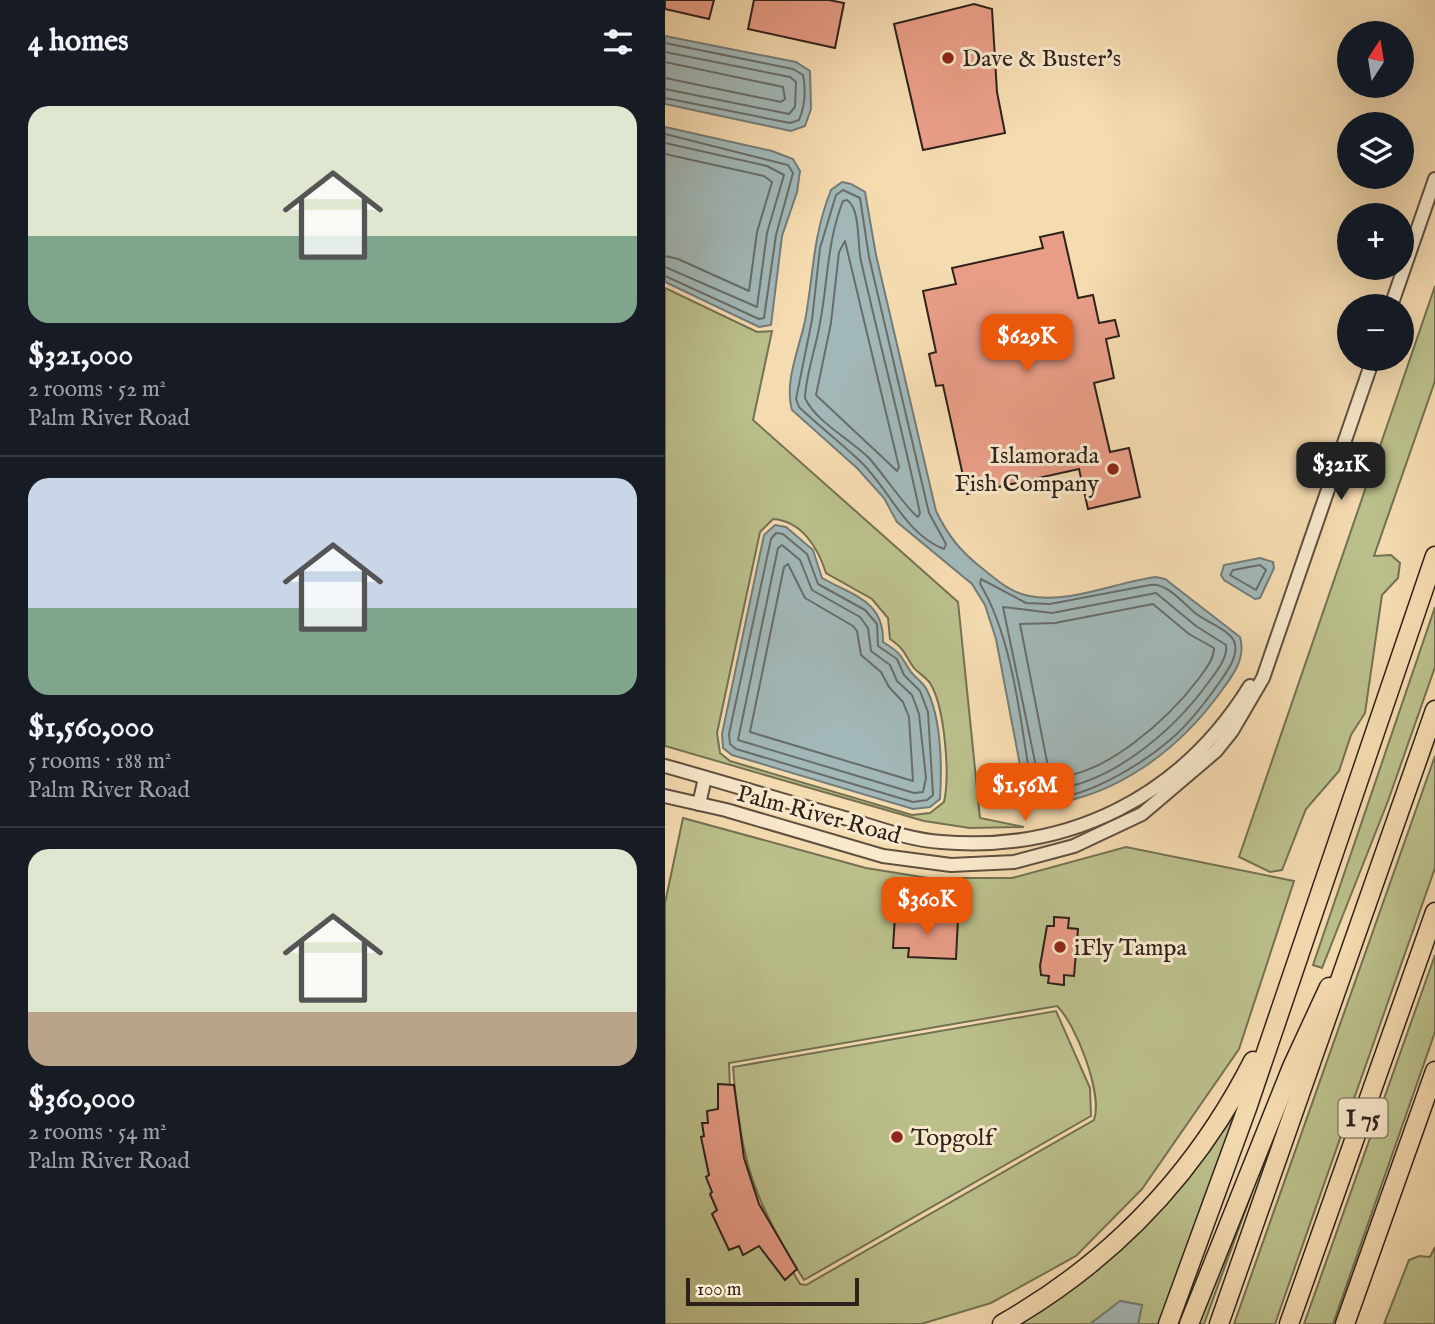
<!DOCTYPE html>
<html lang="en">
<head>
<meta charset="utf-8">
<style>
	body { margin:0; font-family:"IM FELL English",serif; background:#20242c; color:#f1f3f6; height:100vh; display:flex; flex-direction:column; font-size:26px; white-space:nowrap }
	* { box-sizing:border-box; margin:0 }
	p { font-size:23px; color:#9ea1a6 }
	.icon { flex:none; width:38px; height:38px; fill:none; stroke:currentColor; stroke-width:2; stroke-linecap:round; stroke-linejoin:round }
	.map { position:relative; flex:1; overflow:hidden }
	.details { display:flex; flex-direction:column; background:#171b24; width:665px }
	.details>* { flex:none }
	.needle { width:46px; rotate:12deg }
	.fabs { position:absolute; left:672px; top:21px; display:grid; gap:14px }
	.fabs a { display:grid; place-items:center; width:77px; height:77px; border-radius:50%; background:#171b24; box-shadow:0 7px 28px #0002; font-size:35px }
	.scale { position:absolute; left:21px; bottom:18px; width:173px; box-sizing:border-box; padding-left:7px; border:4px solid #2d221b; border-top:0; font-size:19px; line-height:24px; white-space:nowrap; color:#2d221b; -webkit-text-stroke:5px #f8e8cc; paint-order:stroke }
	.price { position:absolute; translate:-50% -60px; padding:0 16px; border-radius:14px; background:#ea580c; color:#fff; font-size:23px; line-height:46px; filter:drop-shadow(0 2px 4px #0008) }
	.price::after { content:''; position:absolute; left:50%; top:42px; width:21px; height:16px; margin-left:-10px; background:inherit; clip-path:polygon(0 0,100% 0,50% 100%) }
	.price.active { background:#222; color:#fff }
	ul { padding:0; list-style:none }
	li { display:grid; align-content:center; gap:14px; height:371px; padding:0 28px }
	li+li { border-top:2px solid #363941 }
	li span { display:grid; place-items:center; height:217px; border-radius:21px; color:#555 }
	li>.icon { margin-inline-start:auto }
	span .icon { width:126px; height:126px; fill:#fffc; stroke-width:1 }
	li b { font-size:30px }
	h2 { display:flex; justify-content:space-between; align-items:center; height:84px; padding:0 28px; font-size:30px }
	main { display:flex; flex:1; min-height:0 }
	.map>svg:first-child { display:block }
</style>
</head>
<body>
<main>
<section class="details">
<h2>4 homes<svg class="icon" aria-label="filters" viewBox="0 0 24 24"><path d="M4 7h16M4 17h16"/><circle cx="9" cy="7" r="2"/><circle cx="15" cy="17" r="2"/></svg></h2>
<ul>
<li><span style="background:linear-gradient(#dfe7d0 60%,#7fa58c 0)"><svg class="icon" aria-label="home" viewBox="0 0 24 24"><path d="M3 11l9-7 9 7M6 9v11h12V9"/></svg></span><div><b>$321,000</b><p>2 rooms · 52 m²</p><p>Palm River Road</p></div></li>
<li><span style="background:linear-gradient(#c9d6e8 60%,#7fa58c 0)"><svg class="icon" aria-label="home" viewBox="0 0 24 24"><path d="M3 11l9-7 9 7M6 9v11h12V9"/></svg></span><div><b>$1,560,000</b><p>5 rooms · 188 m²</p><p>Palm River Road</p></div></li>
<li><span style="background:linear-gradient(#dfe7d0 75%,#b9a48a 0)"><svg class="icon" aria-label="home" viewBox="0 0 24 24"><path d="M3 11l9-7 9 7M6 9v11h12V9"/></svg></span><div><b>$360,000</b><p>2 rooms · 54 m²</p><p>Palm River Road</p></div></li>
</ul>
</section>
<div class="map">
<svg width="770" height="1324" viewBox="0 0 770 1324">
	<rect width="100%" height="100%" fill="#f5dbb0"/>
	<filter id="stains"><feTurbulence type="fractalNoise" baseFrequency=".00286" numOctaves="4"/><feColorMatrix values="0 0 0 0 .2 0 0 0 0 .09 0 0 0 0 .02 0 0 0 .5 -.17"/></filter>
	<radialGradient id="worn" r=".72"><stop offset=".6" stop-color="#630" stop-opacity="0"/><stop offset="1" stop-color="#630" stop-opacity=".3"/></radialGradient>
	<g fill="#bbc08b" stroke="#747153" stroke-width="2" fill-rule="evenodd">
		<path d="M770 286V381L709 556 726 555 735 563 733 578 717 595 700 713 686 735 674 771 641 809 617 870 605 872 574 857Z"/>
		<path d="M0 288 92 332 107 331 88 420 293 602 315 818 359 827 305 828 259 821 0 746ZM108 519C137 521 153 548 161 573L207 599 223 618 225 639C241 650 239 654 249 668 253 673 261 677 265 683 280 707 285 775 279 802L265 813 247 815 65 761 55 753 52 733 95 532Z"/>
		<path d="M770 607V667L723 801 657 968 648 965Z"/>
		<path d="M770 756V868L618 1301 610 1324H569Z"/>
		<path d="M18 818 201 868 263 878H347L461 847 629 881 574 1049 477 1189 411 1256 326 1303 256 1324H0V903ZM392 1006C411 1024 438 1094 429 1120L141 1285 135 1284 89 1206 66 1115 64 1063Z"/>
		<path d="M770 955V1032L668 1324H639Z"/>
		<path d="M391 1011 425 1088 426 1116 139 1280C89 1202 75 1160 68 1067Z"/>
		<path d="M569 1107 575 1109 496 1324H473L477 1305 456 1301 425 1324H347L393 1295Z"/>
		<path d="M582 1194 586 1195 539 1324H529Z"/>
		<path d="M770 1247V1324H719L744 1260 754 1256 765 1257Z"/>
	</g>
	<g fill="#a2b8b8" stroke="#737c79" stroke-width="2">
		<path d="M0 36 131 62 145 71 146 109 140 126 126 131 0 104Z"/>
		<path d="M0 127 107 151 128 159 135 171 132 192 117 236 106 325 94 327 0 282Z"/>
		<path d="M177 182 186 184 200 192 211 255 271 511C283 536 296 552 318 569 332 580 346 593 364 596 405 604 451 582 491 577L500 579 575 637C581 657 569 674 557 690 515 749 453 796 380 805L365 797 359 786 331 639 320 605 307 584 232 522 219 498 192 468 127 410C119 382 134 349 140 321 149 273 147 238 166 190Z"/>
		<path d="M110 525 121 527 148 550 157 578C189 596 219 601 218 642 234 652 235 654 244 669 248 677 258 681 262 690 277 721 277 765 275 799L265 807 248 809 67 755 58 748 57 734 99 535Z"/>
		<path d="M595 558 608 562 609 568 595 598 590 599 559 580 556 575 559 565Z"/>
		<path d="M455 1301 477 1305 473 1324H425Z"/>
	</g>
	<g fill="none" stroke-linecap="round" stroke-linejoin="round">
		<g stroke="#686d6a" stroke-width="2">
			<path d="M0 43 128 69 138 75C141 90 140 106 134 120L125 123 0 98"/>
			<path d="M0 52 125 77 131 82 130 107 124 114 0 89"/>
			<path d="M0 62 118 87 120 99 116 102 0 78"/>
			<path d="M0 134 123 165 128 173 111 235 99 318 94 319 0 276"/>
			<path d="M0 143 102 166 119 175 102 233 92 307 0 267"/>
			<path d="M0 154 99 176 107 182 92 232 84 291 13 259 0 256"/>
			<path d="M178 190 195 198 204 257 264 513 281 544 279 549C241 535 224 489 196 462 176 443 154 426 134 407L131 399 147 320 155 248 171 195Z"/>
			<path d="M182 200C196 209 192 245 196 261 215 345 237 428 255 513L253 517C245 513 215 470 204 458 185 439 151 422 140 398 141 373 151 348 155 323 163 282 162 241 178 201Z"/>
			<path d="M180 241 234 467 232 471 151 395 166 323 174 252Z"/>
			<path d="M111 533 118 534 142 554 153 584 200 610 212 624 213 646 232 659 239 675 255 691 263 712 268 795 262 800 248 802 71 749 65 744 64 734 106 539Z"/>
			<path d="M117 545 135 560 147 590 195 617 203 628 206 651 225 665 232 681 247 695 254 714 261 778 258 792 249 793 73 740 113 548Z"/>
			<path d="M123 564 140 598 188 626 192 631 196 655 216 672 224 687 238 702 244 717 248 781 85 732 119 567Z"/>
			<path d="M595 565 601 570 591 590 565 575 568 570Z"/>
			<path d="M316 579 361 603 385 604 485 585C501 582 517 602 529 612 540 622 567 630 570 644 573 657 561 673 554 683 540 703 524 724 505 740 477 764 414 804 376 797L366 784C356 723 347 635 315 584Z"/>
			<path d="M491 593 531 626 561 645C563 658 551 672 543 683 509 730 441 790 379 789L374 781 338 607 387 613Z"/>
			<path d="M488 604 524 634 549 648C549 659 541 668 535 677 505 717 439 779 385 777L355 624 390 623Z"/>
		</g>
	</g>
	<g fill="#e99d87" stroke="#2d221b" stroke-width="2">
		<path d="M0 0H49L44 19 0 9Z"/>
		<path d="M89 0H164L179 3 170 48 83 29Z"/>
		<path d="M309 4 327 9 332 92 340 133 258 150 229 24Z"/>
		<path d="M398 232 413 298 428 295 434 323 450 320 454 336 441 339 449 378 429 383 445 452 464 448 475 497 423 509 414 469 302 494 278 385 271 386 264 354 271 352 258 291 291 284 287 268 378 248 375 237Z"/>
		<path d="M230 916 293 919 291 959 243 957 244 948H228Z"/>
		<path d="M389 917 404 918 403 928 413 929 409 976 399 975V985L383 983 384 976 376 975 375 966 382 926H389Z"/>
		<path d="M53 1084 69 1085 79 1158 94 1204 132 1269 120 1280 94 1246 78 1255 74 1246 64 1250 47 1214 52 1210 45 1194 47 1192 41 1177 44 1175 36 1137 39 1136 37 1123H43L42 1111 53 1109Z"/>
	</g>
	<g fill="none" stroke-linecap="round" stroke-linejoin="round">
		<g stroke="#5f5040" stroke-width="16">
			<g id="minor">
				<path d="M726 306 770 179"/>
				<path d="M0 766C61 783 122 802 183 819 213 828 245 840 276 842 405 853 517 796 585 686"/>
				<path d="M0 796 61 810 218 856 286 865 349 862 409 846 477 814 551 751 567 731 598 678 708 359"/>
				<path d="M34 804 40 778"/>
			</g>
		</g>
		<g stroke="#2d221b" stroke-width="21">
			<g id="highway">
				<path d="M337 1324C446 1262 531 1173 588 1061"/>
				<path d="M503 1324 581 1111 770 556"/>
				<path d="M524 1324 627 1067 664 987"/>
				<path d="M554 1324 770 710"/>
				<path d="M624 1324 770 912"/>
				<path d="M680 1324 770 1071"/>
			</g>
		</g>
		<use href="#minor" stroke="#f8e8cc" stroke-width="12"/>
		<use href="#highway" stroke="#f5dbb0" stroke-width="18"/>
	</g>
	<g fill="#8f2418" stroke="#f8e8cc" stroke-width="2.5">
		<circle cx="283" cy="58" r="7"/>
		<circle cx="448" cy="469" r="7"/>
		<circle cx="395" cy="947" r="7"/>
		<circle cx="232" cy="1137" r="7"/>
	</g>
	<g text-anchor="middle" stroke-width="6" stroke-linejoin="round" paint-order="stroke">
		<rect fill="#f8e8cc" stroke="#6a5d50" stroke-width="2" x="673.5" y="1098.5" width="49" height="39" rx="5"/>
		<g font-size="23" font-weight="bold" fill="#2d221b">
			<text x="698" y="1126">I 75</text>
		</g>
		<g font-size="24" fill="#2d221b" stroke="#f8e8cc" text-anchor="start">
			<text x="297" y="66">Dave &amp; Buster's</text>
			<text x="434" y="463" text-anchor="end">Islamorada<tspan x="434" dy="28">Fish Company</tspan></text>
			<text x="409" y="955">iFly Tampa</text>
			<text x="246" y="1145">Topgolf</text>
		</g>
		<g font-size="24" fill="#2d221b" stroke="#f8e8cc">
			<text transform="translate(154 814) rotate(15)" y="8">Palm River Road</text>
		</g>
	</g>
	<rect width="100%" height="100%" filter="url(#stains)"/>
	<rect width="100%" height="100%" fill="url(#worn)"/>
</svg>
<div class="fabs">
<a><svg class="needle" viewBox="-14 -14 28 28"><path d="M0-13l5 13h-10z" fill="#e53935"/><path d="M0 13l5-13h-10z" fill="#9ea1a6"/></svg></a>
<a><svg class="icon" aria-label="layers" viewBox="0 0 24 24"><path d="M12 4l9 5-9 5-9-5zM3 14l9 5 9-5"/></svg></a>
<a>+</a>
<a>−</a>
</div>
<div class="scale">100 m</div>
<b class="price" style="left:362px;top:374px">$629K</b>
<b class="price active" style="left:676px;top:502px">$321K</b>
<b class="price" style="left:360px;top:823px">$1.56M</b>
<b class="price" style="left:262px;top:937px">$360K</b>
</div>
</main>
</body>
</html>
